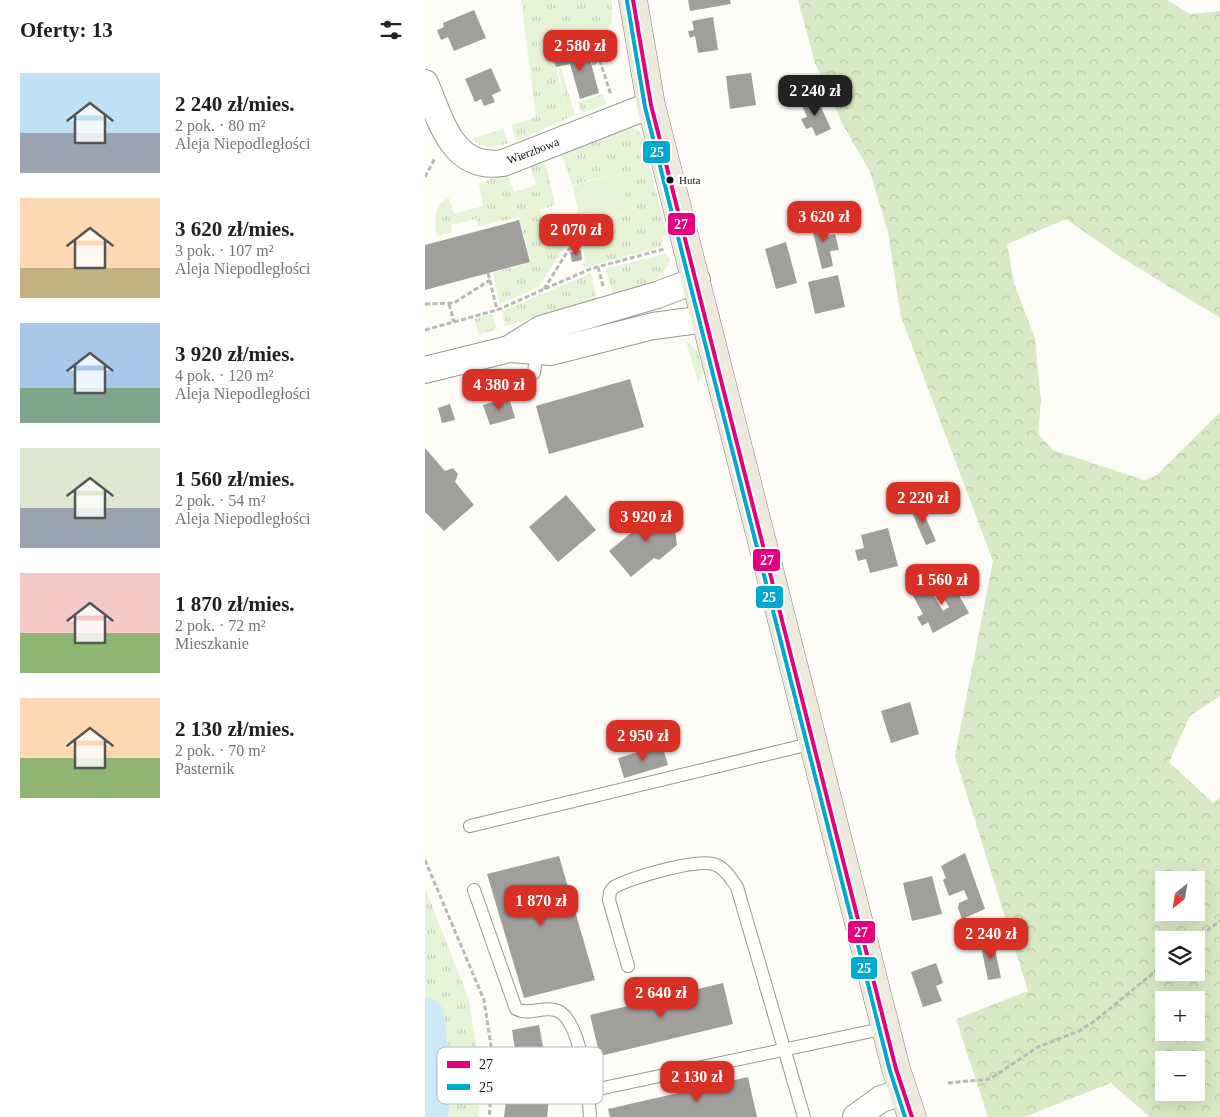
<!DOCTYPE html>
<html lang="pl">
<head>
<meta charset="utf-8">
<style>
	body { margin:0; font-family:Georgia,serif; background:#f6f6f6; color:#202124; height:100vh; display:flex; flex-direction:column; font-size:19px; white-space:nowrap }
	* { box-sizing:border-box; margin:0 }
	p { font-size:16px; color:#757577 }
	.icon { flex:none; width:28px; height:28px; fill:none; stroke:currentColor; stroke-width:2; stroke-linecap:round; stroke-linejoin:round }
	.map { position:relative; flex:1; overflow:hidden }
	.side { display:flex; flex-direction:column; background:#fff; width:425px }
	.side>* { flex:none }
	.needle { width:32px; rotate:210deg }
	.controls { position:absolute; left:730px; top:871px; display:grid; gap:10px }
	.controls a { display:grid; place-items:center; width:50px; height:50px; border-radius:0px; background:#fff; box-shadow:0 5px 20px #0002; font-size:25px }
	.price { position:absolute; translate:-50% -42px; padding:0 11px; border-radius:10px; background:#d93025; color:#fff; font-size:16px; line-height:32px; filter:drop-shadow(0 1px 2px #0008) }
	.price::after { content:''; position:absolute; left:50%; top:30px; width:15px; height:11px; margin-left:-8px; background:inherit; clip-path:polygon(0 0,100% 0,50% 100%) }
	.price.active { background:#222; color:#fff }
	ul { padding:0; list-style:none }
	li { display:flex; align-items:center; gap:15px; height:125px; padding:0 20px }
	li span { display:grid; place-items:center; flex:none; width:140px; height:100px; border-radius:0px; color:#555 }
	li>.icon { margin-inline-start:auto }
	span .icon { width:60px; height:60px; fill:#fffc; stroke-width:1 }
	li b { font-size:21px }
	h2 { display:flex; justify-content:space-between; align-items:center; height:60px; padding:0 20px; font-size:21px }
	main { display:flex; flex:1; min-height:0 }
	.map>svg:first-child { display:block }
</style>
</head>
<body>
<main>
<section class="side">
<h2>Oferty: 13<svg class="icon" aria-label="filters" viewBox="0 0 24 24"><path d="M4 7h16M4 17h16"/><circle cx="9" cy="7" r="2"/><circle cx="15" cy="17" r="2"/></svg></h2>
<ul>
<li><span style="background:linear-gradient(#bfe0f5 60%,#9aa5b1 0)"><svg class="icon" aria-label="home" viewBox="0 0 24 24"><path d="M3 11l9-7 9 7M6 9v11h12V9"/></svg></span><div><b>2 240 zł/mies.</b><p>2 pok. · 80 m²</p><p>Aleja Niepodległości</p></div></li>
<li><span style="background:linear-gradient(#ffd9b3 70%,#c2b280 0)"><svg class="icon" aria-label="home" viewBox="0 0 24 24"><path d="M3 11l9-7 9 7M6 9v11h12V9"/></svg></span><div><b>3 620 zł/mies.</b><p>3 pok. · 107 m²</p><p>Aleja Niepodległości</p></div></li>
<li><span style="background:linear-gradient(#a9c7e8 65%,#7fa58c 0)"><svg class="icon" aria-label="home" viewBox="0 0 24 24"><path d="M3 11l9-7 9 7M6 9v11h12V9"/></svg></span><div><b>3 920 zł/mies.</b><p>4 pok. · 120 m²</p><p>Aleja Niepodległości</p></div></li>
<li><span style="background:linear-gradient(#dfe7d0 60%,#9aa5b1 0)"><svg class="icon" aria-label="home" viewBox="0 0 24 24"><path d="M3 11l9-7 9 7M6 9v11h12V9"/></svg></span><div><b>1 560 zł/mies.</b><p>2 pok. · 54 m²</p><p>Aleja Niepodległości</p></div></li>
<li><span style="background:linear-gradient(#f6c9c9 60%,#8fb573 0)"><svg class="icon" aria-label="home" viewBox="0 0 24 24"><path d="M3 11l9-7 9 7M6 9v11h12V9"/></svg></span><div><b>1 870 zł/mies.</b><p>2 pok. · 72 m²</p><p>Mieszkanie</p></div></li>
<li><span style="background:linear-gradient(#ffd9b3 60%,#8fb573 0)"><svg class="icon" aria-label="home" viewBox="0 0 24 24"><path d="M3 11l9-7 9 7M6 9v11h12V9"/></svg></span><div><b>2 130 zł/mies.</b><p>2 pok. · 70 m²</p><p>Pasternik</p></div></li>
</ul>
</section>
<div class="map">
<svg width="795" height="1117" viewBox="0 0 795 1117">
	<defs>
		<pattern id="grass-tufts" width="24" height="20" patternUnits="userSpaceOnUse" patternTransform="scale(1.25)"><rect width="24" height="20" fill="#e7f3d7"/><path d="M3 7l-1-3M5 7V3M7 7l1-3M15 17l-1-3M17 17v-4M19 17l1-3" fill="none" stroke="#c5cfb8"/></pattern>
		<pattern id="forest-crowns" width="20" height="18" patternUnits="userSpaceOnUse" patternTransform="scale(1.25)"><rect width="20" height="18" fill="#d8eac5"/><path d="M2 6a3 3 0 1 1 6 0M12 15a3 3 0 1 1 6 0" fill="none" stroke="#b8c8a8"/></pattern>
	</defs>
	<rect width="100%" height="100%" fill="#fdfcf7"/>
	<g fill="url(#grass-tufts)">
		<path d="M96 0H186C188 15 188 28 176 39L128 57 141 108 133 69 136 68 150 115 91 141 87 125 111 117Z"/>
		<path d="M178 94 181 104 157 113 153 102Z"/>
		<path d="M201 125 216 133 242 235 237 238 238 246 158 268 160 258 153 211 176 217 204 213 193 173 147 185 137 155 138 151Z"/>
		<path d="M78 129 83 143C69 148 59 149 47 139Z"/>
		<path d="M116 162 121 165 130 205 115 210 123 242 138 238 141 246 113 287 75 304 68 273 106 262 94 217 54 226 51 219 26 225 27 232 12 236C9 223 8 203 24 198L29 214 58 206 54 184 82 172 89 192 111 185 105 166Z"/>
		<path d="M240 254 245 260C235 285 213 289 189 297L180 269Z"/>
		<path d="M166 273 172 301 80 326 77 311Z"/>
		<path d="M67 314 72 329 54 335 49 319Z"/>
		<path d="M261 341 273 352 279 370 273 382Z"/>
		<path d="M0 888 44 1000 56 1077 54 1117H0Z"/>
	</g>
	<path fill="url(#forest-crowns)" fill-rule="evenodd" d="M373 0H742L765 14 795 11V318L694 256 641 219 582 244 589 283 610 339 616 402 613 434 628 450 719 480 731 476 795 412V696L765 716 744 762 788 803 795 797V1117H725L686 1083 599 1117H563L531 1019 603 991 530 756 568 561 476 317 463 232 445 172 418 125 390 63ZM739 880H771V912H739ZM739 940H771V972H739ZM739 1000H771V1032H739ZM739 1060H771V1092H739Z"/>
	<path fill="#e7f3d7" d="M193 173 204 213 176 216 153 211 148 186Z"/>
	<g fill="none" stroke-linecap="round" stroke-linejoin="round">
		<path stroke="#cde8f7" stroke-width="39" d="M0 1017 7 1089 3 1117"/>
	</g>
	<g fill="#a19f9c">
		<path d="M263 0H305L306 4 265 11Z"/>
		<path d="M49 10 61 38 29 51 23 37 16 40 12 30 19 27 18 23Z"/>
		<path d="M288 17 293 50 273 53 270 36 265 38 263 31 269 30 267 21Z"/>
		<path d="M162 48 174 93 155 99 145 64 131 67 128 58Z"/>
		<path d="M66 68 76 91 67 95 70 102 59 106 56 99 50 102 40 79Z"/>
		<path d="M326 73 331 105 305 109 301 76Z"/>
		<path d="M391 96 406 129 391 136 387 127 381 129 376 119 382 117 376 103Z"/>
		<path d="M397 217 401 236 410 234 414 250 405 251 408 266 397 269 385 220Z"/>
		<path d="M94 220 105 262 0 290V245Z"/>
		<path d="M361 242 372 283 351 289 340 249Z"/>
		<path d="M156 250 157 260 147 262 145 252Z"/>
		<path d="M413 275 420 307 390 314 383 282Z"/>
		<path d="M205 379 219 427 124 454 111 406Z"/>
		<path d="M84 397 90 418 65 425 58 405Z"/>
		<path d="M25 404 30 420 17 423 13 408Z"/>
		<path d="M0 448 20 471 28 468 33 474 30 482 49 505 19 531 0 512Z"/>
		<path d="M141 495 171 530 133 562 104 527Z"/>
		<path d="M494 502 511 541 501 545 484 506Z"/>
		<path d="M237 508 249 523 252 545 234 560 229 558 206 577 184 551Z"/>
		<path d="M463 528 473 566 445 573 441 559 433 561 430 550 439 548 436 535Z"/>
		<path d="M529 569 539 586 531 590 544 613 508 633 503 622 497 626 492 617 498 614 488 596 504 587 518 611 524 607 517 595 529 588 521 574Z"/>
		<path d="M485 702 494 734 466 743 456 711Z"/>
		<path d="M237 745 243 765 199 778 193 758Z"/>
		<path d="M540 853 560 909 537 919 533 908 534 903 543 899 539 890 524 896 518 880 521 878 516 866Z"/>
		<path d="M134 856 170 980 99 998 62 874Z"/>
		<path d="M507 876 517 914 487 921 478 883Z"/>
		<path d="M568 940 576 978 563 980 555 942Z"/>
		<path d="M511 963 518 983 511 986 517 1001 498 1007 486 972Z"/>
		<path d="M298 983 308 1024 175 1056 165 1015Z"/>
		<path d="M114 1025 123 1073 94 1077 87 1030Z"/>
		<path d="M84 1077 126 1082 122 1117H79Z"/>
		<path d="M323 1077 332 1117H185L183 1109Z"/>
	</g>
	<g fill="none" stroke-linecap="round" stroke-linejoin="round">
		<g stroke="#979795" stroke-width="14">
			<g id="service">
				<path d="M109 373 112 347"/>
				<path d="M45 826 389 743"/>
				<path d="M49 890 91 1009C105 1016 119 1005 133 1011 156 1021 164 1095 165 1117"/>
				<path d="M203 966 184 900 185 892 189 887C206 878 274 857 291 865 301 869 306 879 312 887L379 1117"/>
				<path d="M164 1091 461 1028"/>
			</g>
		</g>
		<g stroke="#979795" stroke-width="28">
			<g id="minor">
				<path d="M0 83C16 120 27 171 78 163L226 105"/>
				<path d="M84 349 126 352 228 326 281 319"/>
				<path d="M0 370 84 349 116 329 232 295 272 280"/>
				<path d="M431 1117 456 1099 478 1092"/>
			</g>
		</g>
		<g stroke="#858482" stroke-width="29">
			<path id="primary" d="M208 0 226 105 471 1069 487 1117"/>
		</g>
		<g stroke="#b9b9b8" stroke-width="3" stroke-dasharray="5 2.5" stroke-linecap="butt">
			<path d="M167 64 175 61 186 95"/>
			<path d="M0 177 10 158"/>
			<path d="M173 267 178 286"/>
			<path d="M63 273 72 310"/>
			<path d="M119 289 144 249 152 248"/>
			<path d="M0 304 29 303 65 280"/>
			<path d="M24 304 29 322"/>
			<path d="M0 330 72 310 165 269 239 249"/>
			<path d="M0 860 59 1000 66 1046 67 1089 64 1117"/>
			<path d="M770 940 795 921"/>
			<path d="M523 1083 565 1079 613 1047 654 1031 671 1020 739 964"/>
		</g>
		<use href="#service" stroke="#fffffe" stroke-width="12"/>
		<use href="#minor" stroke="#fffffe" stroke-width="26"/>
		<use href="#primary" stroke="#ede9dc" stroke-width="28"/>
		<g stroke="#fff" stroke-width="8">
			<path id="bus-1" d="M208 0 226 105 471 1069 487 1117"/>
		</g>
		<g stroke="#fff" stroke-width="8">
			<path id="bus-2" d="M202 1 220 107 465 1071 480 1117"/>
		</g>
		<use href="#bus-1" stroke="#e5007d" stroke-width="4"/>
		<use href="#bus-2" stroke="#00a9ce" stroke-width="4"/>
	</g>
	<circle fill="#111" stroke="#fff" stroke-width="2" cx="245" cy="180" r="4.5"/>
	<g text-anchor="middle" stroke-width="5" stroke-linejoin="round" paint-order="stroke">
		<g font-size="11" fill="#111" stroke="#fff" text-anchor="start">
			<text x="254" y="184">Huta</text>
		</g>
		<g font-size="12" fill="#111" stroke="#fff">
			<text transform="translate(108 151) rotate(-21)" y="4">Wierzbowa</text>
		</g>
	</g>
	<rect x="12" y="1047" width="166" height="57" rx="8" fill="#fff" stroke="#b8b8b8" stroke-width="1"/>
	<rect x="22" y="1061" width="23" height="7" fill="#e5007d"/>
	<rect x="22" y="1084" width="23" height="6" fill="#00a9ce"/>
	<g font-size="14" fill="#111">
		<text x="54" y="1069">27</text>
		<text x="54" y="1092">25</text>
	</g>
	<g stroke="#fff" stroke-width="2">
		<rect x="217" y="140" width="29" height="24" rx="5" fill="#00a9ce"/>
		<rect x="242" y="212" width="29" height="24" rx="5" fill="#e5007d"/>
		<rect x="327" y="548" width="29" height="24" rx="5" fill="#e5007d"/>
		<rect x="330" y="585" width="29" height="24" rx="5" fill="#00a9ce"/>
		<rect x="422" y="920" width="29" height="24" rx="5" fill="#e5007d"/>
		<rect x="425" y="956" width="28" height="24" rx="5" fill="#00a9ce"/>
	</g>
	<g font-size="14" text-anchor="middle" font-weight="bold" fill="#fff">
		<text x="232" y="157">25</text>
		<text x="256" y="229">27</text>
		<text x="342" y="565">27</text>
		<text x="344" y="602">25</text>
		<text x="436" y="937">27</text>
		<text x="439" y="973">25</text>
	</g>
</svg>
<div class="controls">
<a><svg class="needle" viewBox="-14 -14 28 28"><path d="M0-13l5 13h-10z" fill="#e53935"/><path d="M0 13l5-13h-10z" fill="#757577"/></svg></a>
<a><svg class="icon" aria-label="layers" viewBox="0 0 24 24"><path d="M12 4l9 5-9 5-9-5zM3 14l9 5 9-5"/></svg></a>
<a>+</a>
<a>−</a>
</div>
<b class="price" style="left:155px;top:72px">2 580 zł</b>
<b class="price active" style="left:390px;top:117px">2 240 zł</b>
<b class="price" style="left:399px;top:243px">3 620 zł</b>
<b class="price" style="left:151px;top:256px">2 070 zł</b>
<b class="price" style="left:74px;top:411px">4 380 zł</b>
<b class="price" style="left:498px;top:524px">2 220 zł</b>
<b class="price" style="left:221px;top:543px">3 920 zł</b>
<b class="price" style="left:517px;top:606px">1 560 zł</b>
<b class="price" style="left:218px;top:762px">2 950 zł</b>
<b class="price" style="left:116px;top:927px">1 870 zł</b>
<b class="price" style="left:566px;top:960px">2 240 zł</b>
<b class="price" style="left:236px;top:1019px">2 640 zł</b>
<b class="price" style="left:272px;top:1103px">2 130 zł</b>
</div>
</main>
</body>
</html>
